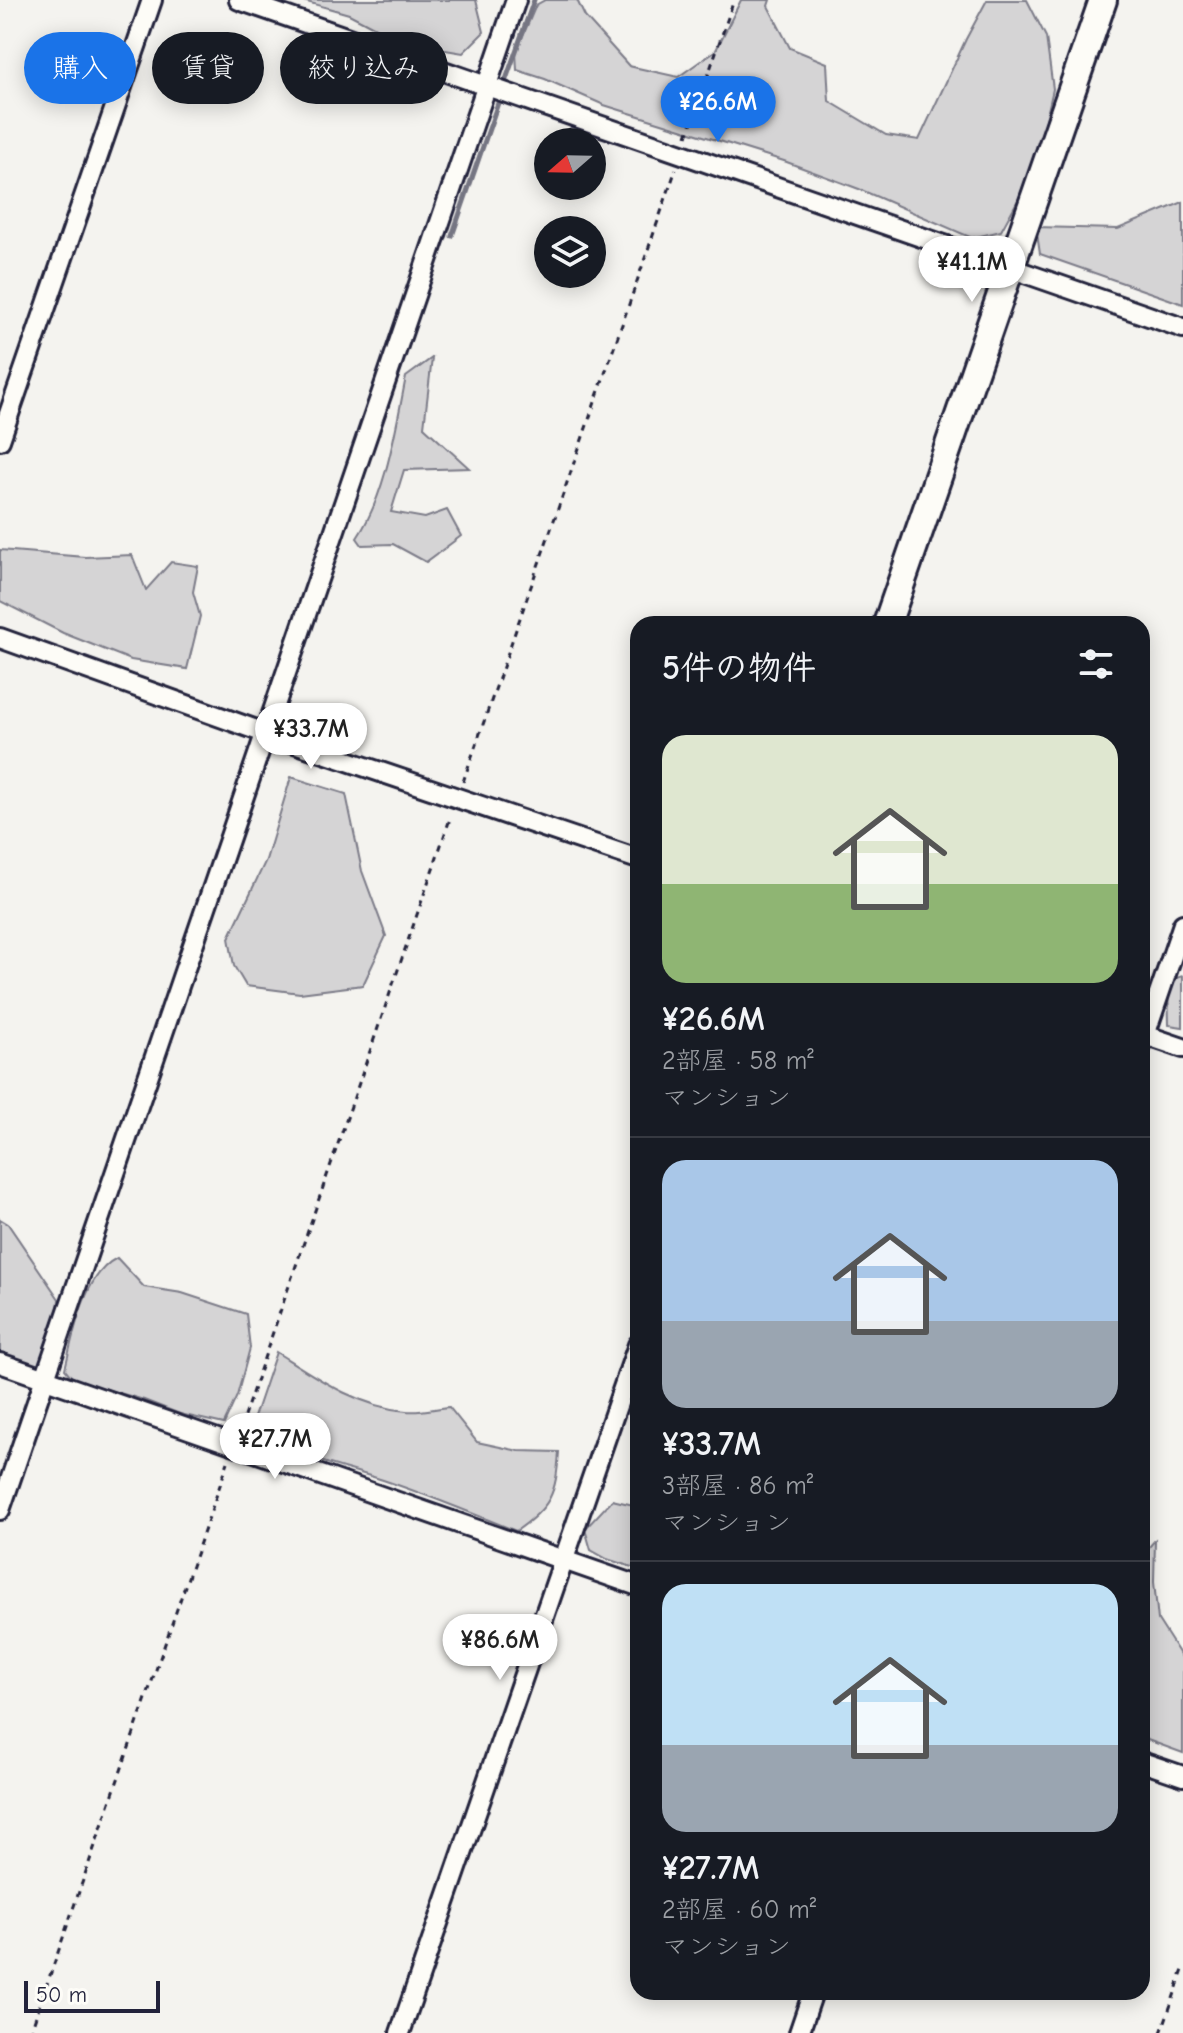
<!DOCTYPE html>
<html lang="ja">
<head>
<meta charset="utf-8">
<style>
	body { margin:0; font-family:"Comic Neue","Klee One",sans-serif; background:#20242c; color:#f1f3f6; height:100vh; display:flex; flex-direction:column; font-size:30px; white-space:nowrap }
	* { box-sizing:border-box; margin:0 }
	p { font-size:26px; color:#9ea1a6 }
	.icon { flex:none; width:44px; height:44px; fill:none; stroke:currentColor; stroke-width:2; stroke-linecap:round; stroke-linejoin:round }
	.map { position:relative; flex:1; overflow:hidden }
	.sheet { position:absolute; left:630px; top:616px; width:520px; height:1384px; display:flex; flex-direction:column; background:#171b24; border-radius:24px; box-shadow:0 4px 20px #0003 }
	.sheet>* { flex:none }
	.banner { position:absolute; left:24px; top:32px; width:486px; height:72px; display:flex; gap:16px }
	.needle { width:52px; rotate:250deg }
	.tools { position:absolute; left:534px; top:128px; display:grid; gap:16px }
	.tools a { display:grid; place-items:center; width:72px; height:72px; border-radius:50%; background:#171b24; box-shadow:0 4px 20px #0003; font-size:40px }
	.scale { position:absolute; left:24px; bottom:20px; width:136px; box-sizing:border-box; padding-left:8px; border:4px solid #22223b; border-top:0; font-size:22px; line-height:28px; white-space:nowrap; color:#22223b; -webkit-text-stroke:6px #fdfcf7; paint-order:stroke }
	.price { position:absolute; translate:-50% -68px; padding:0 18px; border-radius:28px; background:#fff; color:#222; font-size:26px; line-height:52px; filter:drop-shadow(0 2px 4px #0008) }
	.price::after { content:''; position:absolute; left:50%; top:48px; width:24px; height:18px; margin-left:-12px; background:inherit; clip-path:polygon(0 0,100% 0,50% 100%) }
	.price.on { background:#1a73e8; color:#fff }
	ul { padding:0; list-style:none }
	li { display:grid; align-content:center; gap:16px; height:424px; padding:0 32px }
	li+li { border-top:2px solid #363941 }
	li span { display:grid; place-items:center; height:248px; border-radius:24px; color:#555 }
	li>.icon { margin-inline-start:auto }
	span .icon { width:144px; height:144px; fill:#fffc; stroke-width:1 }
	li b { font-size:34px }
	h2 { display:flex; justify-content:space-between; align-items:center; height:96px; padding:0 32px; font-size:34px }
	.pill { padding:0 28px; border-radius:36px; background:#171b24; box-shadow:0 4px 20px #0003; font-size:28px; line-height:72px }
	.pill.on { background:#1a73e8; color:#fff }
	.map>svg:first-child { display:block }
</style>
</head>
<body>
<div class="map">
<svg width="1183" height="2033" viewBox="0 0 1183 2033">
	<rect width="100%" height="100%" fill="#f4f3ef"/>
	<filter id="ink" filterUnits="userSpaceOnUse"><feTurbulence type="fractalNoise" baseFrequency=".0125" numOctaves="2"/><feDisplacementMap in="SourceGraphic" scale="16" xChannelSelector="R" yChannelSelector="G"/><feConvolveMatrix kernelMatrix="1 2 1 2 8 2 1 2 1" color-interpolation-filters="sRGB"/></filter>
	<g filter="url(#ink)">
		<g fill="#d5d4d5" stroke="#7c7b88" stroke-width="2">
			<path d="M300 0H476L484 32 463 53 404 43 349 14Z"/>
			<path d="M545 0H577L585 17 629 66 678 77 716 50 741 0H770L768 6 790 48 827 63 829 101 886 135 919 140 966 39 987 0H1027L1046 37 1053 89 1042 137 1024 189 1001 231 972 238 859 189 784 161 604 105 545 79 517 70 516 52 536 5Z"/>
			<path d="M1183 202V304L1040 254 1036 227 1118 229Z"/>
			<path d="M432 358 424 427 469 468 404 470 391 512 425 518 447 510 461 536 426 562 393 544 362 545 357 538C386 495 396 427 406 377Z"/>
			<path d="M0 550 85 557 132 555 146 590 171 562 198 566 193 592 200 616 187 669 131 660 63 633 0 601Z"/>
			<path d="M291 777 346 794 362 871 386 936 363 985 300 993 246 986 234 966 229 938 266 860Z"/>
			<path d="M1183 976V1027L1169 1025 1168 981Z"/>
			<path d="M0 1219 8 1224 59 1299 57 1328 39 1371 0 1358Z"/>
			<path d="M117 1258 144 1287 182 1293 246 1314 250 1348 237 1396 224 1424 180 1414 144 1400 74 1380 65 1369C73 1335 84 1274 117 1258Z"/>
			<path d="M276 1352C317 1378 356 1406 406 1411 419 1413 436 1408 449 1407L477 1442 519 1451 559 1452C556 1494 551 1507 516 1531 472 1513 428 1495 383 1480 337 1465 290 1456 250 1429Z"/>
			<path d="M612 1500 638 1506V1569L607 1559 591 1550 585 1529Z"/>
			<path d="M1155 1540 1154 1582 1158 1620 1183 1659V1753L1142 1738V1555Z"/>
		</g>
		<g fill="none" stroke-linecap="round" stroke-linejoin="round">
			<g stroke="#757582" stroke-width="5">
				<path d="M503 88 534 0"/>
				<path d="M452 236 500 97"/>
			</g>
			<g stroke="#22223b" stroke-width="24">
				<g id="street">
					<path d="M239 0 1183 328"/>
					<path d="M0 440 152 0"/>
					<path d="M0 638 265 733 638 859"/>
					<path d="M1142 1034 1183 1048"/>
					<path d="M1142 1044 1183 924"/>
					<path d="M0 1363 638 1586"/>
					<path d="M0 1510 516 0"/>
					<path d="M1142 1762 1183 1776"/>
					<path d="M400 2033 638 1345"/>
					<path d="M799 2033 813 1992"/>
				</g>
			</g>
			<g stroke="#22223b" stroke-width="32">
				<path id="secondary" d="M887 624 1103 0"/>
			</g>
			<g stroke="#22223b" stroke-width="3" stroke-dasharray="6 6" stroke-linecap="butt">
				<path d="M687 136 734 0"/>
				<path d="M463 782 676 169"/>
				<path d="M240 1428 451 816"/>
				<path d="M30 2033 228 1462"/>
				<path d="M1161 2033 1183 1970"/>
			</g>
			<use href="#street" stroke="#fdfcf7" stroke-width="18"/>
			<use href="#secondary" stroke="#fdfcf7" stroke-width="26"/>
		</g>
	</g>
</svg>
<div class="tools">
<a><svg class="needle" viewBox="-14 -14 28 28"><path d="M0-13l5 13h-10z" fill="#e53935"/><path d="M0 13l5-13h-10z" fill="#9ea1a6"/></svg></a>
<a><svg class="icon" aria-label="layers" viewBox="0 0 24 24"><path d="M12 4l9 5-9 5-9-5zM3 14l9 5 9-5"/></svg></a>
</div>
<div class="scale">50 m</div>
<b class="price on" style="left:718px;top:144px">¥26.6M</b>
<b class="price" style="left:972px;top:304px">¥41.1M</b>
<b class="price" style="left:311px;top:771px">¥33.7M</b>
<b class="price" style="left:275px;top:1481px">¥27.7M</b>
<b class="price" style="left:500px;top:1682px">¥86.6M</b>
<div class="banner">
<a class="pill on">購入</a>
<a class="pill">賃貸</a>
<a class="pill">絞り込み</a>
</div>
<section class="sheet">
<h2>5件の物件<svg class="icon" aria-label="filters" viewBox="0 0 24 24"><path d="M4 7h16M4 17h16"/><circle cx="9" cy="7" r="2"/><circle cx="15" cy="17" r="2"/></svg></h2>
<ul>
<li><span style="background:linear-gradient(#dfe7d0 60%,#8fb573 0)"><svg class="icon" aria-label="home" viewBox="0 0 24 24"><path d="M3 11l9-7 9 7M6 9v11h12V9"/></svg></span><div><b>¥26.6M</b><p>2部屋 · 58 m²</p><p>マンション</p></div></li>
<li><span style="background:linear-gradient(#a9c7e8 65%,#9aa5b1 0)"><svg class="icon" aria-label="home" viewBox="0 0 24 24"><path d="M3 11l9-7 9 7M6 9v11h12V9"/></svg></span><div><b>¥33.7M</b><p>3部屋 · 86 m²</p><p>マンション</p></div></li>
<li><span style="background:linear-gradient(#bfe0f5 65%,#9aa5b1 0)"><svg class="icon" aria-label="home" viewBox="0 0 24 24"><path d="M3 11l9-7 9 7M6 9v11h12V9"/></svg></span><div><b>¥27.7M</b><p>2部屋 · 60 m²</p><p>マンション</p></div></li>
</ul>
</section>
</div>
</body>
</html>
